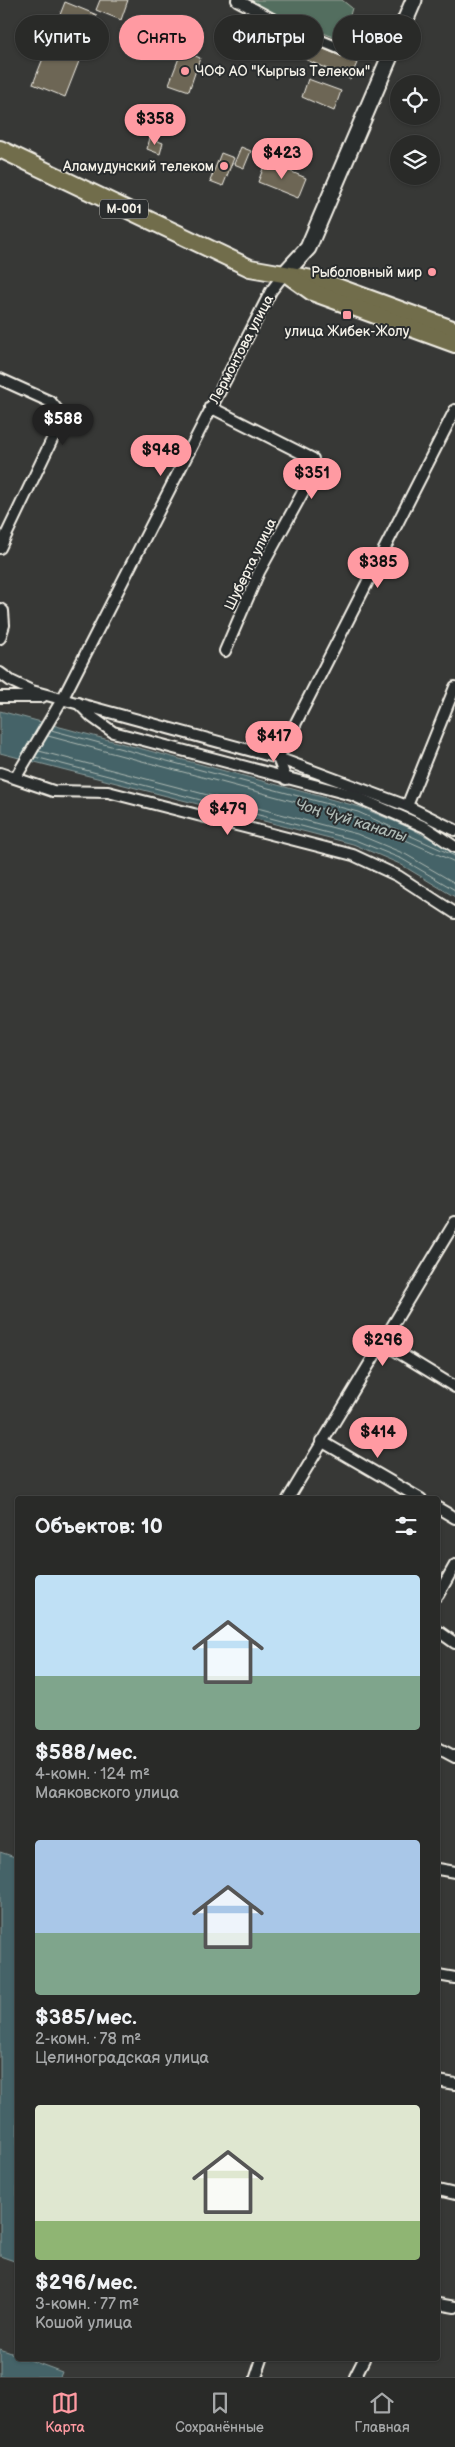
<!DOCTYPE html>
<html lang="ru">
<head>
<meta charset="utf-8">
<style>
	body { margin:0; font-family:"Balsamiq Sans",sans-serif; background:#353634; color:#f1f3f6; height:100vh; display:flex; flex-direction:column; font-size:19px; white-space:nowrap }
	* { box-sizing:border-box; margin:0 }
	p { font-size:16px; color:#a5a7a8 }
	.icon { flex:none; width:28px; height:28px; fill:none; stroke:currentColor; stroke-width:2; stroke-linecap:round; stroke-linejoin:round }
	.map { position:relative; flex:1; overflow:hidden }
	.drawer { position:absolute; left:15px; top:1496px; width:425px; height:865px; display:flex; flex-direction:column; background:#292a28; border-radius:5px; box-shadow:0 1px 4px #0004,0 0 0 1px #454645 }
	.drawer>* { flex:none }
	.hud { position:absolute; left:15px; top:15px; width:425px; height:45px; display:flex; gap:10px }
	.fabs { position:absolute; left:390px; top:75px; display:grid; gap:10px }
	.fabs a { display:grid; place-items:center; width:50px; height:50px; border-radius:50%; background:#292a28; box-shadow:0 1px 4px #0004,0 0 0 1px #454645; font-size:25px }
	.price { position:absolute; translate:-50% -42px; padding:0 11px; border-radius:18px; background:#ff9aa2; color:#111; font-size:16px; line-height:32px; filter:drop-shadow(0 1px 2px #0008) }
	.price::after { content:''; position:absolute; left:50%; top:30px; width:15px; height:11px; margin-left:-8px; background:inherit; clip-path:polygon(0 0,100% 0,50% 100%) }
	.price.on { background:#222; color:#fff }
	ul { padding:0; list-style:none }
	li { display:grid; align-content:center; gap:10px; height:265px; padding:0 20px }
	li span { display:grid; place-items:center; height:155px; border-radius:5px; color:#555 }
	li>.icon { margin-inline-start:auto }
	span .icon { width:90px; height:90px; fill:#fffc; stroke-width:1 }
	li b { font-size:21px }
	h2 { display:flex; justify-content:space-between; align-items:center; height:60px; padding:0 20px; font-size:21px }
	.tag { padding:0 18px; border-radius:22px; background:#292a28; box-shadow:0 1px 4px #0004,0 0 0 1px #454645; font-size:18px; line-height:45px }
	.tag.on { background:#ff9aa2; color:#111 }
	.menu { display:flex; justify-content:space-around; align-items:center; height:70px; border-top:1px solid #454645; background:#292a28; font-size:14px; color:#a5a7a8 }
	.menu a { display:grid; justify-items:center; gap:2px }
	.menu .on { color:#ff9aa2 }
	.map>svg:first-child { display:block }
</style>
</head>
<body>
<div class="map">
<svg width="455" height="2377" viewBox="0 0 455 2377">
	<rect width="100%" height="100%" fill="#373836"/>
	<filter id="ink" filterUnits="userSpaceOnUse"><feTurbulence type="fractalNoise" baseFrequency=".02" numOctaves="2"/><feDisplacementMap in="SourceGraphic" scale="10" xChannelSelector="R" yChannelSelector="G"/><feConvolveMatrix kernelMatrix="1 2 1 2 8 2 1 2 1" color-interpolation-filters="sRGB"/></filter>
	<g filter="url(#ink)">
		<path fill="#536e5e" stroke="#a4b0a3" d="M250 0H342L352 8 343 41 265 9Z"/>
		<g fill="#456467" stroke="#8b9c9b">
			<path d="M0 711 360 807 410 828 455 852V897L400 864 353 844 0 753Z"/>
			<path d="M0 1852 18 1858 17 2262 0 2256Z"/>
			<path d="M0 2349 17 2355 18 2359H27L62 2372 60 2377H0Z"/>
		</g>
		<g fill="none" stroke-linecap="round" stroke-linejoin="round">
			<g stroke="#aeb9b4" stroke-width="1">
				<path d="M51 730 358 812 455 856"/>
				<path d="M48 736 356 818 455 862"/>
				<path d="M39 751 357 834 405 854 455 883"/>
				<path d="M35 757 355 840 402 859 455 890"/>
			</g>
		</g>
		<g fill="#6d6655" stroke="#f4f1e8">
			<path d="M100 0H128L121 20 96 10Z"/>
			<path d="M65 2 97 15 65 97 33 84Z"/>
			<path d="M307 42 357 63 350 79 300 57Z"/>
			<path d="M182 50 200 58 189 91 169 84Z"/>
			<path d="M308 79 341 91 334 111 302 97Z"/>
			<path d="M150 138 163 143 160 154 147 149Z"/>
			<path d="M241 147 251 151 244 168 234 164Z"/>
			<path d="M221 153 234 158 223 186 210 181Z"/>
			<path d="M266 161 306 178 298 198 258 182Z"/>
		</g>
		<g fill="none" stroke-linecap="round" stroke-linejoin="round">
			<g stroke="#f4f1e8" stroke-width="14">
				<g id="minor">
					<path d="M237 0 285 26 353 54"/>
					<path d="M0 379 51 402 59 412V425L0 548"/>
					<path d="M210 407 313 459 314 472 259 572 225 651"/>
					<path d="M0 609 3 611 4 625 0 638"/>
					<path d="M0 673 11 681 32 691 278 758 407 806 455 830"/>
					<path d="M0 697H42"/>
					<path d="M78 703 92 717 113 732 352 795 425 827 455 847"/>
					<path d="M0 773 53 791 108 792 353 855 398 876 455 913"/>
					<path d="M16 777 63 698 271 291 285 273"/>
					<path d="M286 779 278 758 455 410"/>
					<path d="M407 806 455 687"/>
					<path d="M383 1343 455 1387"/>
					<path d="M321 1441 421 1499"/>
					<path d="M288 1499 455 1222"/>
					<path d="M438 1508 455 1518"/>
					<path d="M438 1595 455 1565"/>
					<path d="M438 1631 455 1643"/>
					<path d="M438 1748 455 1757"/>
					<path d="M438 1869 455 1872"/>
					<path d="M438 1975 455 1978"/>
					<path d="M438 2081 455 2084"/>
					<path d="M438 2190 455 2194"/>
					<path d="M438 2304 455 2307"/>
					<path d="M256 2377 262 2359"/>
					<path d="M355 2377 364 2359"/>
				</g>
			</g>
			<g stroke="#f4f1e8" stroke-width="19">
				<path id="secondary" d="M285 273 308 248 414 0"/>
			</g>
			<g stroke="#f4f1e8" stroke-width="20">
				<g id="primary">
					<path d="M0 149 250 268 318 280 455 330"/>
					<path d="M291 277 312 292 455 344"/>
				</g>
			</g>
			<use href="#minor" stroke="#2a2d2e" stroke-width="10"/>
			<use href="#secondary" stroke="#2a2d2e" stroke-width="15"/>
			<use href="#primary" stroke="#716d4b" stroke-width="16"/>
		</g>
	</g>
	<g fill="#ff9aa2" stroke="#2a2d2e" stroke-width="2">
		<circle cx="185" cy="71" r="5"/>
		<circle cx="224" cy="166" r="5"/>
		<circle cx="432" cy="272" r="5"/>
		<rect x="342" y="310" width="10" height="10" rx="2.5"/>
	</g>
	<g text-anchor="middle" stroke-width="4" stroke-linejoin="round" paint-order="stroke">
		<rect fill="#2a2d2e" stroke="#b7b6b0" stroke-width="1" x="100" y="199.5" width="48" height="19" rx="4"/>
		<g font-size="12" font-weight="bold" fill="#f4f1e8">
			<text x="124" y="213">М-001</text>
		</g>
		<g font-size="14" fill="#f4f1e8" stroke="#2a2d2e" text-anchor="end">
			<text x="195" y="76" text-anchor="start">ЧОФ АО "Кыргыз Телеком"</text>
			<text x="214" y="171">Аламудунский телеком</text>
			<text x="422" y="277">Рыболовный мир</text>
			<text x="347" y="336" text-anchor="middle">улица Жибек-Жолу</text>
		</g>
		<g font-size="14" fill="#f4f1e8" stroke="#2a2d2e">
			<text transform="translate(241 349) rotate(-62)" y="5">Лермонтова улица</text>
			<text transform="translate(250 564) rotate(-64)" y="5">Шуберта улица</text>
		</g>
		<g font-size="15" font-style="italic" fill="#aeb9b4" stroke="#2a2d2e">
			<text transform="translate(351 820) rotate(17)" y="5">Чоң Чүй каналы</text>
		</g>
	</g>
</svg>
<div class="fabs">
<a><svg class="icon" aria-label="locate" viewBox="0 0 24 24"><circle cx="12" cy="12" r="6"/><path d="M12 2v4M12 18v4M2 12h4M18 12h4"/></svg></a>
<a><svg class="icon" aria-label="layers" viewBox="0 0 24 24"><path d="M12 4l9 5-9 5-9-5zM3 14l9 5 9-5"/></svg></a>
</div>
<b class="price" style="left:155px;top:146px">$358</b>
<b class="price" style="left:282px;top:180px">$423</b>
<b class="price on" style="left:63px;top:446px">$588</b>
<b class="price" style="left:161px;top:477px">$948</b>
<b class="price" style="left:312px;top:500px">$351</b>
<b class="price" style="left:378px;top:589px">$385</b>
<b class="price" style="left:274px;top:763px">$417</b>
<b class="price" style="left:228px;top:836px">$479</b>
<b class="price" style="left:383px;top:1367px">$296</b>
<b class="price" style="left:378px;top:1459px">$414</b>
<div class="hud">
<a class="tag">Купить</a>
<a class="tag on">Снять</a>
<a class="tag">Фильтры</a>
<a class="tag">Новое</a>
</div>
<section class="drawer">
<h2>Объектов: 10<svg class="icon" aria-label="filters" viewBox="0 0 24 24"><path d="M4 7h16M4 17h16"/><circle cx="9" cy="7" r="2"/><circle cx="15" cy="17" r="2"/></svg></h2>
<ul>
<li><span style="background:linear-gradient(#bfe0f5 65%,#7fa58c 0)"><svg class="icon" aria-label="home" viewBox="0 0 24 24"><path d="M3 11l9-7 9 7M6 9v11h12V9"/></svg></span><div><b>$588/мес.</b><p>4-комн. · 124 m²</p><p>Маяковского улица</p></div></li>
<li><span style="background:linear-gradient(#a9c7e8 60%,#7fa58c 0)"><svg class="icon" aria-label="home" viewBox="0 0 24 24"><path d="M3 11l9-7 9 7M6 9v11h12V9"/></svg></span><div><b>$385/мес.</b><p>2-комн. · 78 m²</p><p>Целиноградская улица</p></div></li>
<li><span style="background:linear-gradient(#dfe7d0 75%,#8fb573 0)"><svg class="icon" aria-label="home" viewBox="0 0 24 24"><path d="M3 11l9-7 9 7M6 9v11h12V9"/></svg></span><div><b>$296/мес.</b><p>3-комн. · 77 m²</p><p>Кошой улица</p></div></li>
</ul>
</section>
</div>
<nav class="menu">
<a class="on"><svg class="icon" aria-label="map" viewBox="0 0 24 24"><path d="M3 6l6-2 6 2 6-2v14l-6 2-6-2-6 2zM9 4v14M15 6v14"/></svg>Карта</a>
<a><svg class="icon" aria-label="saved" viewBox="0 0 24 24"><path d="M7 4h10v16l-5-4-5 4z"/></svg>Сохранённые</a>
<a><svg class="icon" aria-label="home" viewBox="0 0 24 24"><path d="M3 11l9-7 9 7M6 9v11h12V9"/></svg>Главная</a>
</nav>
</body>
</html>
